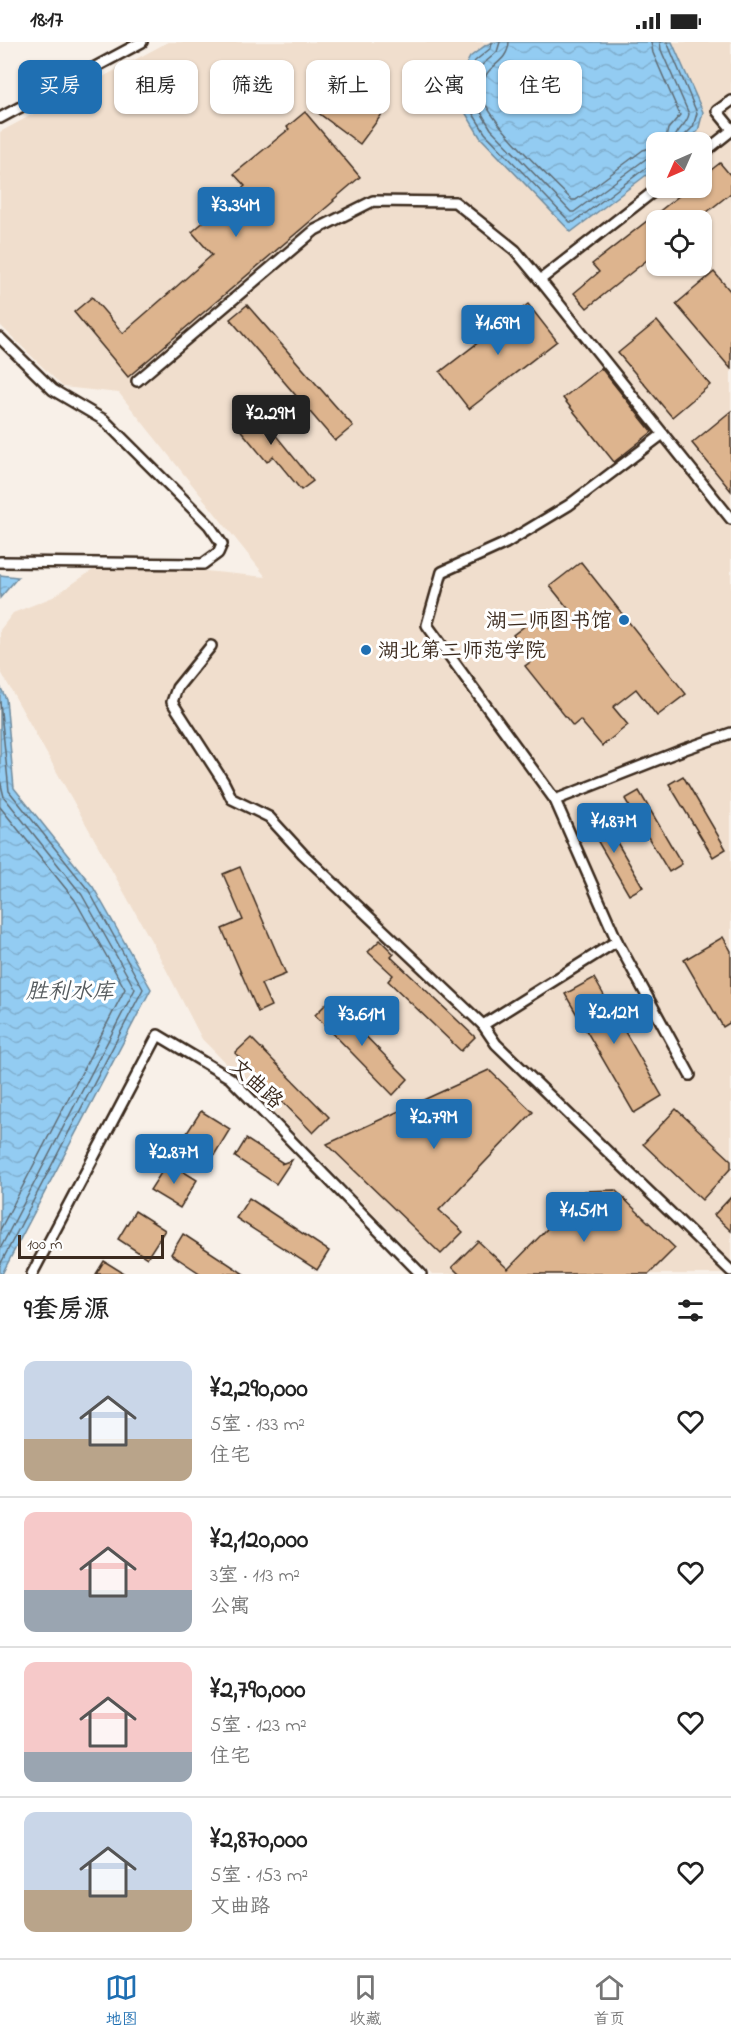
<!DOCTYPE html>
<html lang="zh">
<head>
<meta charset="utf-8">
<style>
	body { margin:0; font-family:"Indie Flower","LXGW WenKai TC",sans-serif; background:#f2f2f2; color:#222; height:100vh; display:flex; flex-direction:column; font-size:22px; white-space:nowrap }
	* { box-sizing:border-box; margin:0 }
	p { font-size:20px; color:#767676 }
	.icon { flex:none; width:33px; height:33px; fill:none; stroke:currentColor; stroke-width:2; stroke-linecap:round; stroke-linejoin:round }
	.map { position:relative; height:1232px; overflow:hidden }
	.side { display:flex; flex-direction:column; background:#fff; flex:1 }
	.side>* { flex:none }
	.hud { position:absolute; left:18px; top:18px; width:696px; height:54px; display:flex; gap:12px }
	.needle { width:39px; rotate:225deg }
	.controls { position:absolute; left:646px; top:90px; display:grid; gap:12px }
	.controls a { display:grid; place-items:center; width:66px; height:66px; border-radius:12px; background:#fff; box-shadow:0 2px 4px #0004; font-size:30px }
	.scale { position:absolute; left:18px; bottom:15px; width:146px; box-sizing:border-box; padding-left:6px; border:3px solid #3b2a1e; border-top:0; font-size:16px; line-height:21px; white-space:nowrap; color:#3b2a1e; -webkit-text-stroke:4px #fff; paint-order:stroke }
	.price { position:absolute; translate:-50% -51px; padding:0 14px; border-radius:6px; background:#1f6fb2; color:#fff; font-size:20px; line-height:39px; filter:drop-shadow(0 2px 3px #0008) }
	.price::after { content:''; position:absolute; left:50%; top:36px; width:18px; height:14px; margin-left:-9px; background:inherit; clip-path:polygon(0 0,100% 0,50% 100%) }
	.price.active { background:#222; color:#fff }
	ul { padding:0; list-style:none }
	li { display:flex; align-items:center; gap:18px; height:150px; padding:0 24px }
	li+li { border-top:2px solid #e0e0e0 }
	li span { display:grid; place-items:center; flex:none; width:168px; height:120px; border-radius:12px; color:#555 }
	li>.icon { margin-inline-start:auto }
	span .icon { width:72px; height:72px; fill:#fffc; stroke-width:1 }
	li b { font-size:26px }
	h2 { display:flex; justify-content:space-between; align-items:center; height:72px; padding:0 24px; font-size:26px }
	.chip { padding:0 21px; border-radius:12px; background:#fff; box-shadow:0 2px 4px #0004; font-size:21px; line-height:54px }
	.chip.active { background:#1f6fb2; color:#fff }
	.status { display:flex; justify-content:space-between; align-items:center; height:42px; padding:0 30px; background:#fff; direction:ltr }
	.status svg { height:16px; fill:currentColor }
	.tab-bar { display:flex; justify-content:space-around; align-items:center; height:84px; border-top:2px solid #e0e0e0; background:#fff; font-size:16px; color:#767676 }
	.tab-bar a { display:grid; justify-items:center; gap:3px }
	.tab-bar .active { color:#1f6fb2 }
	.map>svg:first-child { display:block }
</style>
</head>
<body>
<div class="status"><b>18:17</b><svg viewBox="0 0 49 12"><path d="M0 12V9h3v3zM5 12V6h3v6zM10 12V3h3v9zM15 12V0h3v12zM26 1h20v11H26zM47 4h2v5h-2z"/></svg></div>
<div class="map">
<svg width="731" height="1232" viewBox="0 0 731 1232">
	<defs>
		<pattern id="water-waves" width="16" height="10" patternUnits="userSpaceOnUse" patternTransform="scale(1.5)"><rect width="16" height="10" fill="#93ccf2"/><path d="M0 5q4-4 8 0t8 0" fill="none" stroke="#80afcf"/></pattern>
	</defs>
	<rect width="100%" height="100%" fill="#f8f0e8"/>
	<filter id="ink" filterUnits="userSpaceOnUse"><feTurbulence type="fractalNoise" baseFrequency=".0167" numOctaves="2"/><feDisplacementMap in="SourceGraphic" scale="12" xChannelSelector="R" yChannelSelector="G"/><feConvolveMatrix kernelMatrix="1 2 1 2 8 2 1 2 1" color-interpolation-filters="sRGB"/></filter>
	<g filter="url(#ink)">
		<path fill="#f0decd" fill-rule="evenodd" d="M168 0H731V1232H432L202 997 154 904 0 628V588L13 571 53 555 106 519 266 535 119 351 63 345 0 283V90ZM657 100H702V146H657ZM657 178H702V224H657Z"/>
		<g fill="url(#water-waves)" stroke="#708b9d" stroke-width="1.5">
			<path d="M494 0H672L703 70 698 89 685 100H657V125L571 190 480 95 459 60 461 32 470 15 486 3Z"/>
			<path d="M0 533 18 535 0 556Z"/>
			<path d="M0 644 6 657 14 746 93 845 151 947 2 1232H0Z"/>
		</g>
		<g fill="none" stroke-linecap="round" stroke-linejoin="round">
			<g stroke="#5e6b73" stroke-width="1.5">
				<path d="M492 0 491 6 475 19 467 34 465 59 485 91 570 180H574L651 122 657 121"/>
				<path d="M500 0 497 10 481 24 474 36 473 57 491 87 571 170H574L647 116 657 113"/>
				<path d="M509 0C508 22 485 23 483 42 482 46 481 52 483 56 492 83 550 136 572 158H576L643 108 657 104"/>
				<path d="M651 0 653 11 680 73 668 87 665 100"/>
				<path d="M660 0 661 8 689 72C687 84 675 87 674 100"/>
				<path d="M667 0 697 71 693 85 683 95 682 100"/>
				<path d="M0 660 9 749 89 849 143 947 0 1223"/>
				<path d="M0 738 4 755 82 853 135 947 0 1207"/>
				<path d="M0 765 75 858 125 947 0 1188"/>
			</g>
		</g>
		<g fill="#ddb48e" stroke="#3b2a1e" stroke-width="1.5">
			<path d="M344 25 391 60 360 102 313 67Z"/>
			<path d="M305 70 360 135 333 158 334 159 128 335 74 270 92 255 123 291 176 245 212 213 192 190 245 144 234 132 289 87 287 85Z"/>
			<path d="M720 121 731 134V151L697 178H657V210L587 266 574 251 599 230 592 222 689 146H702V135Z"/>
			<path d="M714 230 731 250V327L676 262Z"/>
			<path d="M528 262 557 299 469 367 440 330Z"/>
			<path d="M247 263 353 384 335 399 230 277Z"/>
			<path d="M657 279 710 343 672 375 618 311Z"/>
			<path d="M601 326 652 390 614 420 563 356Z"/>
			<path d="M252 364 313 439 301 448 273 414 267 420 233 379Z"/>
			<path d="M731 369V449L692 401Z"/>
			<path d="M581 520 686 652 657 674 636 647 613 665 628 683 602 704 580 678 573 684 525 624 533 618 513 593 539 573 550 587 571 570 550 544Z"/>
			<path d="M683 734 726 807 713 815 669 742Z"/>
			<path d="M639 749 682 822 669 830 625 757Z"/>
			<path d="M600 771 643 845 629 853 586 779Z"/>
			<path d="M240 825 286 932 261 942 271 964 258 970 222 887 243 878 223 832Z"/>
			<path d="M723 895 731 909V980L723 985 684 918Z"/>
			<path d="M380 898 394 912 391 915 475 995 461 1009 388 939 393 933 368 910Z"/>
			<path d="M594 936 662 1054 634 1071 565 952Z"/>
			<path d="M330 958 408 1037 393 1053 315 973Z"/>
			<path d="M251 996 329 1075 313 1091 235 1011Z"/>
			<path d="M489 1028 533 1070 439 1168 463 1190 441 1212 327 1102Z"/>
			<path d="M676 1067 731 1118V1126L702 1158 643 1102Z"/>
			<path d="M201 1069 230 1087 213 1115 183 1097Z"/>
			<path d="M246 1097 283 1121 281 1122 292 1118 276 1142 235 1115Z"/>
			<path d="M168 1120 197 1138 180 1166 150 1148Z"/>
			<path d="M615 1148 675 1206 649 1232H459L452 1225 478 1199 508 1227 584 1149Z"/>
			<path d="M731 1155V1189L714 1173Z"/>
			<path d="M249 1156 329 1209 317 1228 236 1176Z"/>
			<path d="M135 1169 165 1188 147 1216 118 1197Z"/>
			<path d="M183 1192 244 1232H201L171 1212Z"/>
			<path d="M104 1219 125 1232H96Z"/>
		</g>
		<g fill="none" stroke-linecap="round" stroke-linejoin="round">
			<g stroke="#3b2a1e" stroke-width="14">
				<g id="street">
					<path d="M731 59 717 69 731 86"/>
					<path d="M0 76 142 0"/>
					<path d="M702 112 731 89"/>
					<path d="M658 146 540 238 731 477"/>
					<path d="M0 296 53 348 104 378 209 483 222 502 218 511 203 522 0 520"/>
					<path d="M137 339 315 188 373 159 455 160 515 208 540 238"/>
					<path d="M211 604 177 646 172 660 223 739 232 757 269 775 303 812 483 983"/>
					<path d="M731 691 685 707 555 758 617 899 483 983 496 1002 731 1229"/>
					<path d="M555 758 427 583 442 530 506 501 569 463 663 392"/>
					<path d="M617 899 690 1033"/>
					<path d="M32 1232 158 993 230 1036 421 1232"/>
				</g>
			</g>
			<use href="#street" stroke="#fff" stroke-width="9"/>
		</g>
	</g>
	<g fill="#1f6fb2" stroke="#fff" stroke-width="2">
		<circle cx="624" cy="578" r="6"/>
		<circle cx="366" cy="608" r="6"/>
	</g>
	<g text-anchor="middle" stroke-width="6" stroke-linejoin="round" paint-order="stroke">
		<g font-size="21" fill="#3b2a1e" stroke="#fff" text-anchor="end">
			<text x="612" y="585">湖二师图书馆</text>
			<text x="378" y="615" text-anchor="start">湖北第二师范学院</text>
		</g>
		<g font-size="21" fill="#3b2a1e" stroke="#fff">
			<text transform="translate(257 1041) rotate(42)" y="7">文曲路</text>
		</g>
		<g font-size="22" font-style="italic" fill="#555b5e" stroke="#fff">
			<text x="70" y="956">胜利水库</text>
		</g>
	</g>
</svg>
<div class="controls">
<a><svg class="needle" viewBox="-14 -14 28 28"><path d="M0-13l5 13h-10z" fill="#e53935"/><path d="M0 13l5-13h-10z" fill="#767676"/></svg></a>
<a><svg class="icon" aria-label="locate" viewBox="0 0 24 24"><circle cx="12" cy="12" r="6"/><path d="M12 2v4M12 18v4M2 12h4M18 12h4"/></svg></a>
</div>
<div class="scale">100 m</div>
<b class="price" style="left:236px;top:196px">¥3.34M</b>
<b class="price" style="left:498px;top:314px">¥1.69M</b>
<b class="price active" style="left:271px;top:404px">¥2.29M</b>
<b class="price" style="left:614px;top:812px">¥1.87M</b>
<b class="price" style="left:614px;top:1003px">¥2.12M</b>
<b class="price" style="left:362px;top:1005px">¥3.61M</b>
<b class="price" style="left:434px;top:1108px">¥2.79M</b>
<b class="price" style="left:174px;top:1143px">¥2.87M</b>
<b class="price" style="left:584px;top:1201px">¥1.51M</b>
<div class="hud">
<a class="chip active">买房</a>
<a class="chip">租房</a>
<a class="chip">筛选</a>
<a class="chip">新上</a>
<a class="chip">公寓</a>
<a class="chip">住宅</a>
</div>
</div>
<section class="side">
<h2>9套房源<svg class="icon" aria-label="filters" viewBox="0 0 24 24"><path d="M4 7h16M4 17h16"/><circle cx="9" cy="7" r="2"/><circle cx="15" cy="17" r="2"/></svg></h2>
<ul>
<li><span style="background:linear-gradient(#c9d6e8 65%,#b9a48a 0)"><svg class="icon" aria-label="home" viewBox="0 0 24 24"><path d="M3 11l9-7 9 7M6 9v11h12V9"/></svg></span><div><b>¥2,290,000</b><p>5室 · 133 m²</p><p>住宅</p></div><svg class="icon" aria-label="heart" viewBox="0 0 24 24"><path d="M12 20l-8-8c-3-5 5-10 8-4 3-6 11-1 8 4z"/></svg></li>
<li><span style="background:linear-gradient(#f6c9c9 65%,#9aa5b1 0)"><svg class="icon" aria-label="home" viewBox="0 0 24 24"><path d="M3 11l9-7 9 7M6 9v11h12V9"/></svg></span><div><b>¥2,120,000</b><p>3室 · 113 m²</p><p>公寓</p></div><svg class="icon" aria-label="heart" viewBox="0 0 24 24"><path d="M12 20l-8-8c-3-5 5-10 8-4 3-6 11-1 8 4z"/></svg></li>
<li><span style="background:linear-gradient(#f6c9c9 75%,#9aa5b1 0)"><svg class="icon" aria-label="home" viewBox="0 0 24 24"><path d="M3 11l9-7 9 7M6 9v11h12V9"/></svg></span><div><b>¥2,790,000</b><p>5室 · 123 m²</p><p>住宅</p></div><svg class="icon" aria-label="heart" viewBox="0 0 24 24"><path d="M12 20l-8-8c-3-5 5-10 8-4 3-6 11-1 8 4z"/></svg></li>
<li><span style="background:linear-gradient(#c9d6e8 65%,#b9a48a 0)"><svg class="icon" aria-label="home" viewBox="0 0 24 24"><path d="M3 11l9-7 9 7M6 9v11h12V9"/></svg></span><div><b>¥2,870,000</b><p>5室 · 153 m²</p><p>文曲路</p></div><svg class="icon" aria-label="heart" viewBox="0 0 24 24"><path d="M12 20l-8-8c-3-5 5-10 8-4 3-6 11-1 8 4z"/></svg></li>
</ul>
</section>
<nav class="tab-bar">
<a class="active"><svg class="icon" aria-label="map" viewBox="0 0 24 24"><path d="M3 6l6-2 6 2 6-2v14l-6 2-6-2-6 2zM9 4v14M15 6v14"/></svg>地图</a>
<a><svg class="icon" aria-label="saved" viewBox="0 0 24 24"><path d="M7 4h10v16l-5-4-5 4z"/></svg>收藏</a>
<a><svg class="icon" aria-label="home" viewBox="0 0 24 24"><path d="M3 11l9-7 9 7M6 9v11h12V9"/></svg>首页</a>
</nav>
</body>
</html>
